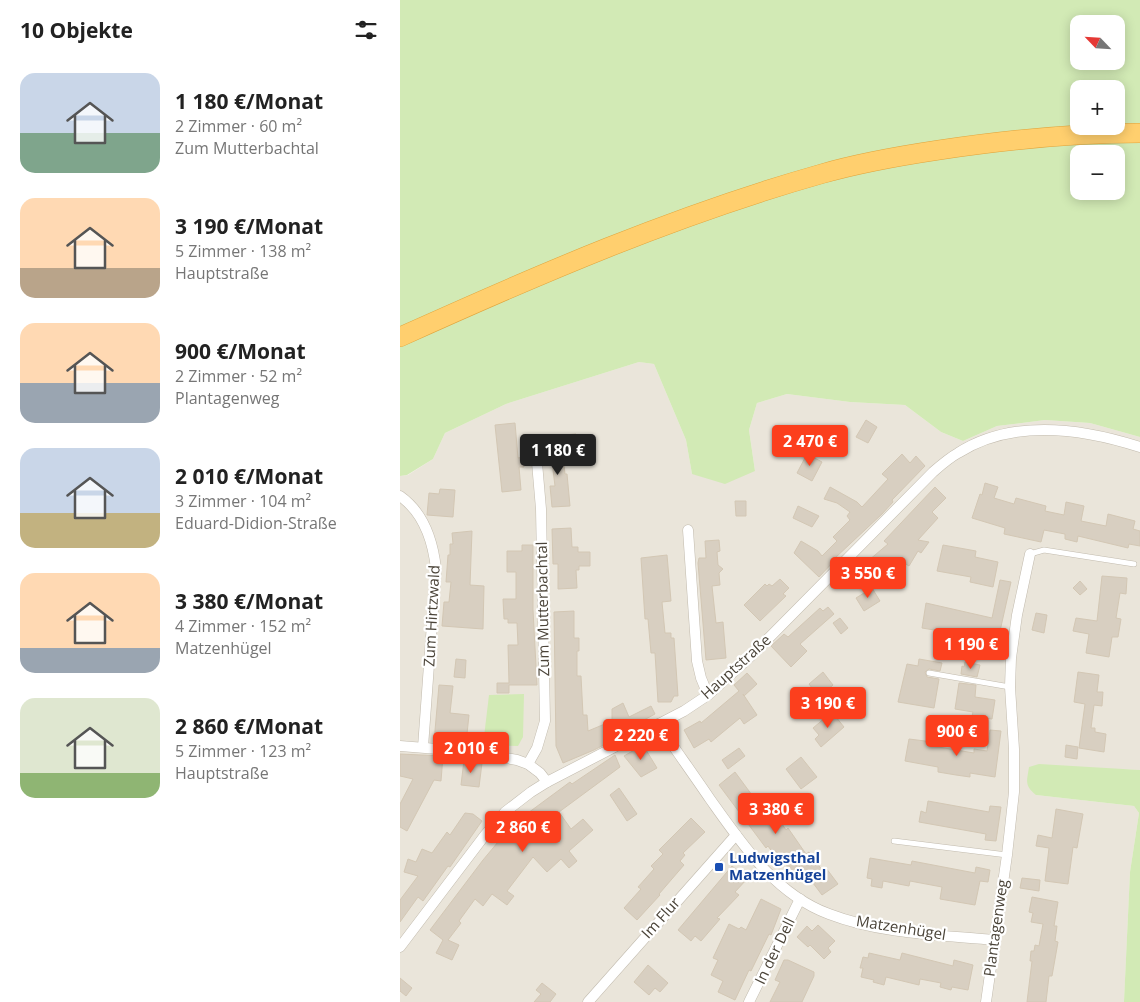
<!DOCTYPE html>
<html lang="de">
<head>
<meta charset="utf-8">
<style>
	body { margin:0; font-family:"Open Sans",sans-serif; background:#f2f2f2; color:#222; height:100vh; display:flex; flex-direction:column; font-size:19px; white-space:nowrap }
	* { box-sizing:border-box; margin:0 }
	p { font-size:16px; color:#767676 }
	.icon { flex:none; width:28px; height:28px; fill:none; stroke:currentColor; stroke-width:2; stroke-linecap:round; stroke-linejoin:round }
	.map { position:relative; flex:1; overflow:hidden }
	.details { display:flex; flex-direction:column; background:#fff; width:400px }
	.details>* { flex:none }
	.needle { width:32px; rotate:295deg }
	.fabs { position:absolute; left:670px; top:15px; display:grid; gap:10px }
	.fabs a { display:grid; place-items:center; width:55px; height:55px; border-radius:10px; background:#fff; box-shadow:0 2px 12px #0003; font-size:25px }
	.price { position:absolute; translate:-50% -42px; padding:0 11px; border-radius:5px; background:#fc3f1d; color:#fff; font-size:16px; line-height:32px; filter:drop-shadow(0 1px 2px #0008) }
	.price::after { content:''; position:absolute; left:50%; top:30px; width:15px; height:11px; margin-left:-8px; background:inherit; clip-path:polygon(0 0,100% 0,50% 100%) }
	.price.current { background:#222; color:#fff }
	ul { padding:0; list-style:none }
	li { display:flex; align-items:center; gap:15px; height:125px; padding:0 20px }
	li span { display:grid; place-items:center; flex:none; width:140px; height:100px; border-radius:15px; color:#555 }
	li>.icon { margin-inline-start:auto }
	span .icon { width:60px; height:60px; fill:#fffc; stroke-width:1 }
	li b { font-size:21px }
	h2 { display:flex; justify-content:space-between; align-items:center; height:60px; padding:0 20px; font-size:21px }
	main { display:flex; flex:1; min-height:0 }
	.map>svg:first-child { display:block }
</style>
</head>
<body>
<main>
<section class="details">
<h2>10 Objekte<svg class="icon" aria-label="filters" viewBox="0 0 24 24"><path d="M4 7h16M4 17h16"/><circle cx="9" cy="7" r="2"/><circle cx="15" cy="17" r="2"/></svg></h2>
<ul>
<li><span style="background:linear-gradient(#c9d6e8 60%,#7fa58c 0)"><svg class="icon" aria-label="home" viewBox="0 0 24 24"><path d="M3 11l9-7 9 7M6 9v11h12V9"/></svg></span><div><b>1 180 €/Monat</b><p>2 Zimmer · 60 m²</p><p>Zum Mutterbachtal</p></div></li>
<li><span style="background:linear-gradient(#ffd9b3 70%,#b9a48a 0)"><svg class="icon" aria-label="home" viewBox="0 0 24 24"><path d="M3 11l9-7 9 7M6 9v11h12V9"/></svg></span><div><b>3 190 €/Monat</b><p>5 Zimmer · 138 m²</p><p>Hauptstraße</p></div></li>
<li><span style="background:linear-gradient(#ffd9b3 60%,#9aa5b1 0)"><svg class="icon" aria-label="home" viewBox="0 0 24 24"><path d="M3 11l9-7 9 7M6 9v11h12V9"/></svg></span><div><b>900 €/Monat</b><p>2 Zimmer · 52 m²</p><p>Plantagenweg</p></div></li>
<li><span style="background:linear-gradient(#c9d6e8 65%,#c2b280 0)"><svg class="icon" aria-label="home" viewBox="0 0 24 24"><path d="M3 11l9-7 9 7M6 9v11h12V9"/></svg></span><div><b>2 010 €/Monat</b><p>3 Zimmer · 104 m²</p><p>Eduard-Didion-Straße</p></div></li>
<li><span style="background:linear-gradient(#ffd9b3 75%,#9aa5b1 0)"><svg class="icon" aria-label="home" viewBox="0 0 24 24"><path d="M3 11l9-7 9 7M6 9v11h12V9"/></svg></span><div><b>3 380 €/Monat</b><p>4 Zimmer · 152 m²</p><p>Matzenhügel</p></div></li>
<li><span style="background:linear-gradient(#dfe7d0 75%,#8fb573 0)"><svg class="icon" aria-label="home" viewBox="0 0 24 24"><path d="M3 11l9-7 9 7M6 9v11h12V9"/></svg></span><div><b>2 860 €/Monat</b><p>5 Zimmer · 123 m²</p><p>Hauptstraße</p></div></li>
</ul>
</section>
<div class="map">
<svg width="740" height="1002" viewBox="0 0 740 1002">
	<rect width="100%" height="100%" fill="#f6f3ec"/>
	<path fill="#eae5da" d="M239 362 254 364 286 440 292 474 355 471 349 430 357 403 387 394 450 402 505 405 541 432 563 441 597 426 645 420 690 423 740 437V770L711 769 636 795 734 806 739 813 730 872 724 1002H0V476L8 475 33 459 45 433 106 404Z"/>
	<g fill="#d2eab5" fill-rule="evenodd">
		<path d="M0 0H740V437L690 423 645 420 597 426 563 441 541 432 505 405 450 402 387 394 357 403 349 430 355 471 325 484 292 474 286 440 254 364 239 362 106 404 45 433 33 459 7 475 0 476ZM679 24H716V61H679ZM679 89H716V126H679ZM679 154H716V191H679Z"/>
		<path d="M124 694 123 737 118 746 83 745 89 695Z"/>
		<path d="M639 764 740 770V1002H724V1001L730 872 739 813 734 806 636 795C624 785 627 781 629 767Z"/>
	</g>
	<g fill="#d8cfc1" stroke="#d3c7b4">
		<path d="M466 420 477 427 468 443 456 437Z"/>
		<path d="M115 423 118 458 123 457 124 467H119L121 490 102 492 95 425Z"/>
		<path d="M176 434 178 450 165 452 164 435Z"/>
		<path d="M164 445 166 455H163L165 474H167L170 506 152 507 150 486H155L152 462 146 463 144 447Z"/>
		<path d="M407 454 422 462 412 481 397 473Z"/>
		<path d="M502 454 510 463 516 456 525 466 492 500 493 502 482 514 435 558 436 559 419 577 394 553 401 541 418 551 422 556 437 541 433 537 450 520 447 516 450 512 437 503 424 499 430 487 457 502 462 507 488 479 482 474Z"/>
		<path d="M585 483 598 487 594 498 614 504 616 498 646 506 645 511 664 515 666 502 684 506 681 521 706 526 708 514 735 521 733 529 740 531V546L729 544 728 548 678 536 677 542 665 539V534L644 530 641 542 604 534 605 528 572 518 580 494 582 495Z"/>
		<path d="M535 487 546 498 532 512 538 518 518 540 529 542 521 553 518 551 509 566 498 559 468 584 461 574 465 571 462 566 488 544 484 541Z"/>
		<path d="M40 489 55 490 53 517 27 515 29 493 39 494Z"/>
		<path d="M335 501H346V516H336Z"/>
		<path d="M398 506 419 516 412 527 393 518Z"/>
		<path d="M171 528 172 547H178V552H190V566H179V570H176L177 588 158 589V564H153L152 529Z"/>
		<path d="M72 531 70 585 84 586 83 629 42 626 44 602H49L51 582H46L48 555H50V544H53L52 533Z"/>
		<path d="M319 540 320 551 317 552 318 565 323 569 319 573 320 585 312 586 316 623 323 622 326 658 306 660 298 563 299 558H306L305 541Z"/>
		<path d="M122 545H133V610L137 685H109V693H97V683H109L108 645H118L117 623H108V619H104L103 599H116V572H107V551H122Z"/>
		<path d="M543 545 576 551 575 557 598 562 593 587 570 582 571 577 537 571Z"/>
		<path d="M267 555 271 601 262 602 265 633H271V638H274L278 696H274L271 702H258L255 653H251L248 619H245L241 558Z"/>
		<path d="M702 576 727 578 726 594 720 593 716 618 721 619 718 637H712L709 657 686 653 689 634 673 631 676 618 697 621Z"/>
		<path d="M380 579 389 588 383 594 386 596 360 621 344 605 365 584 367 586 369 584 372 586Z"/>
		<path d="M600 580 611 582 598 640 546 630V632L522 628 526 603 592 618Z"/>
		<path d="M680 581 687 589 680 595 673 588Z"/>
		<path d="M472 588 480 601 464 611 456 598Z"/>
		<path d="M428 607 434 614 400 644 407 651 391 667 371 646 384 634 388 637 420 608 423 611Z"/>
		<path d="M174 611V638H179V651H177V676H181L183 715H187L188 731 212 721V709L223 703 229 717 251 706 255 714 233 726 235 729 194 750 163 763 156 746 154 612Z"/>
		<path d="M636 613 647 615 644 633 632 630Z"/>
		<path d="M440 618 448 628 441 634 433 623Z"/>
		<path d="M56 659 66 660 65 678 54 677Z"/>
		<path d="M519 659 542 663 540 671 529 669 525 672 527 677 539 679 534 708 498 702 507 664 518 666Z"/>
		<path d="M565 662 580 665 577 677 561 674 562 666 564 667Z"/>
		<path d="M423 672 433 685 419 697 409 684Z"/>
		<path d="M678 672 699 675 697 692H703L702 706 694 705 691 728H695V732L706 734 704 752 679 748 685 704 674 702Z"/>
		<path d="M347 673 357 684 344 696 343 694 357 715 344 724 340 718 311 742 309 739 294 748 284 730 300 721 301 723 339 691 334 685Z"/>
		<path d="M559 683 576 685 575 697 595 700 592 719 572 716 573 712 555 709Z"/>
		<path d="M39 685 53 686 50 713 69 715 66 743 44 741V743L34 742Z"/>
		<path d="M432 712 444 727 421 747 415 739 419 735 413 728Z"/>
		<path d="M590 730 601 731 595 777 570 773V777L556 775 538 772V767L505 761 509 739 533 742 532 746 574 753V749L587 751Z"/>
		<path d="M243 745 257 768 241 777 224 756Z"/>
		<path d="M666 745 678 747 677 759 665 757Z"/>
		<path d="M339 748 345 756 328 769 322 760Z"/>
		<path d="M0 754 43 756 41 781 34 780 7 831 0 827V804L13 779 0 776Z"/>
		<path d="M215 755 220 767 159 812 171 829 183 819 193 830 169 851 177 861 169 868 161 859 147 872 133 857 107 891 114 896 107 905 92 894 83 906 75 899 59 921 61 923 48 940 59 945 52 960 36 953 43 940 30 930 83 860 113 824 170 782 172 784Z"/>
		<path d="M401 757 417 777 401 789 386 769Z"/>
		<path d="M64 760 82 763 79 787 61 785Z"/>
		<path d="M335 772 360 806 364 804 377 823 380 821 386 830 388 828 406 854 409 852 422 870 426 868 438 884 422 895 410 879 407 881 399 872 394 876 376 851 373 853 368 846 366 848 319 785Z"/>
		<path d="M219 788 237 814 227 821 210 795Z"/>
		<path d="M528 801 589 812 590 806 601 807 596 841 585 840 586 834 519 822 521 811 526 813Z"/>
		<path d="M656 809 683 814 677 848 673 847 668 884 645 881 649 848 636 846 638 835 652 838Z"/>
		<path d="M65 813 73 814 82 821 50 867 48 866 23 901 18 897 0 922V900L18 876 4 872 8 859 16 862 22 849 32 853 47 832 50 835Z"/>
		<path d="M291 818 305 832 283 853 285 855 280 861 284 865 259 894 260 895 237 920 224 908 241 889 238 887 254 869 251 866 263 854 259 850Z"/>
		<path d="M470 858 511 865 512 861 575 873 576 867 590 870 588 882 580 881 575 905 540 899 542 887 510 881 509 886 483 881 482 888 471 886 472 879 467 878Z"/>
		<path d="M332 866 347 879 335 892 339 895 317 918 320 919 301 941 295 936 291 941 278 930Z"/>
		<path d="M622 878 640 880 639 891 620 888Z"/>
		<path d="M632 897 658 902 654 926H657L655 941 658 942 652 976H649L646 1002H627L632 961H630L631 951H634L635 945 639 946 643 924 631 922 633 913 629 912Z"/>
		<path d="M361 899 381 909 371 935 369 934 351 971 349 970 335 1000 318 992 323 981 311 975 318 960 313 958 329 924 339 929 341 927 346 930Z"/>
		<path d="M418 925 435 941 428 948 431 952 424 959 410 945 408 947 397 937 407 926 412 931Z"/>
		<path d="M469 953 500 960 502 953 553 966 554 960 573 965 568 990 552 987 551 990 540 987 541 983 520 979 519 985 486 977 484 985 473 982 474 980 461 977 463 968H460L463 957 468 958Z"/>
		<path d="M384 960H388L414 972V976L402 1002H370L380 982 375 980Z"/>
		<path d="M248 965 268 983 260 992 255 988 249 995 234 982Z"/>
		<path d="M0 978 12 988 6 996 0 991Z"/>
		<path d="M142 983 156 994 150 1002H134L141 994 136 990Z"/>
	</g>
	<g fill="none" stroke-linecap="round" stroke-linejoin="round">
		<g stroke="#c2bbae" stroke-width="6">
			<g id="lane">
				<path d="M630 554 644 550 734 564"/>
				<path d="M529 673 610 687"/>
				<path d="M494 841 607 855"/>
			</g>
		</g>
		<g stroke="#c2bbae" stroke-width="11">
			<g id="street">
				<path d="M0 496C24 513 33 541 36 569L23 747"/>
				<path d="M288 530 297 661 301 678 308 695"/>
				<path d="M258 724C275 749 293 774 310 799 342 844 375 894 429 914 481 934 539 935 594 940"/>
				<path d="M0 746 75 752 117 760 128 764 140 773 147 782"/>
				<path d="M128 764 137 748 145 721 141 509 136 451"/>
				<path d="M0 947 85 835 105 812 131 792 147 782 284 711 308 695 351 656 533 472C541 465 549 458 558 453 613 418 681 428 740 447"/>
				<path d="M188 1002 336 835"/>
				<path d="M349 1002 400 899"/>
				<path d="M586 1002 607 855 614 792V749L610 687 611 658 617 615 630 554"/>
			</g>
		</g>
		<g stroke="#e0a43c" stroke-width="20">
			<path id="highway" d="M0 337C137 275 276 215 421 174 459 163 499 156 539 150 606 140 672 133 740 133"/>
		</g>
		<use href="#lane" stroke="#fff" stroke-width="5"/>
		<use href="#street" stroke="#fff" stroke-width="10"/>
		<use href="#highway" stroke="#ffcf6e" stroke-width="19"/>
	</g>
	<rect fill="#1a4fb4" stroke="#fff" stroke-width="2" x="314" y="862" width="10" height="10" rx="2.5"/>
	<g text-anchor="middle" stroke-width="4.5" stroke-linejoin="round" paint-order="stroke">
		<g font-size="15" fill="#4b4439" stroke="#fff">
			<text transform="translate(143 609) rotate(-91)" y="5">Zum Mutterbachtal</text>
			<text transform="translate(32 616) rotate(-87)" y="5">Zum Hirtzwald</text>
			<text transform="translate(336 667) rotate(-42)" y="5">Hauptstraße</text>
			<text transform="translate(261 918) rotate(-48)" y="5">Im Flur</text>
			<text transform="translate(501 928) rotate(9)" y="5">Matzenhügel</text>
			<text transform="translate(596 928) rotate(-82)" y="5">Plantagenweg</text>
			<text transform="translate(375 951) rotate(-64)" y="5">In der Dell</text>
		</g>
		<g font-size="15" font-weight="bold" fill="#164399" stroke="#fff" text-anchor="start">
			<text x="329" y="863">Ludwigsthal<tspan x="329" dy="17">Matzenhügel</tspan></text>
		</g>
	</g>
</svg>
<div class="fabs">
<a><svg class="needle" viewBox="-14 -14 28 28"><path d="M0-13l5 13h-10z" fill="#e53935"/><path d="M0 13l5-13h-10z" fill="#767676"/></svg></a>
<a>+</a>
<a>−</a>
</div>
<b class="price" style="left:410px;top:467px">2 470 €</b>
<b class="price current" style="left:158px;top:476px">1 180 €</b>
<b class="price" style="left:468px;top:599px">3 550 €</b>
<b class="price" style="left:571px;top:670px">1 190 €</b>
<b class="price" style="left:428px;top:729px">3 190 €</b>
<b class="price" style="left:557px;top:757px">900 €</b>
<b class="price" style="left:241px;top:761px">2 220 €</b>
<b class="price" style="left:71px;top:774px">2 010 €</b>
<b class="price" style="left:376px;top:835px">3 380 €</b>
<b class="price" style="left:123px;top:853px">2 860 €</b>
</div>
</main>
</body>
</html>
